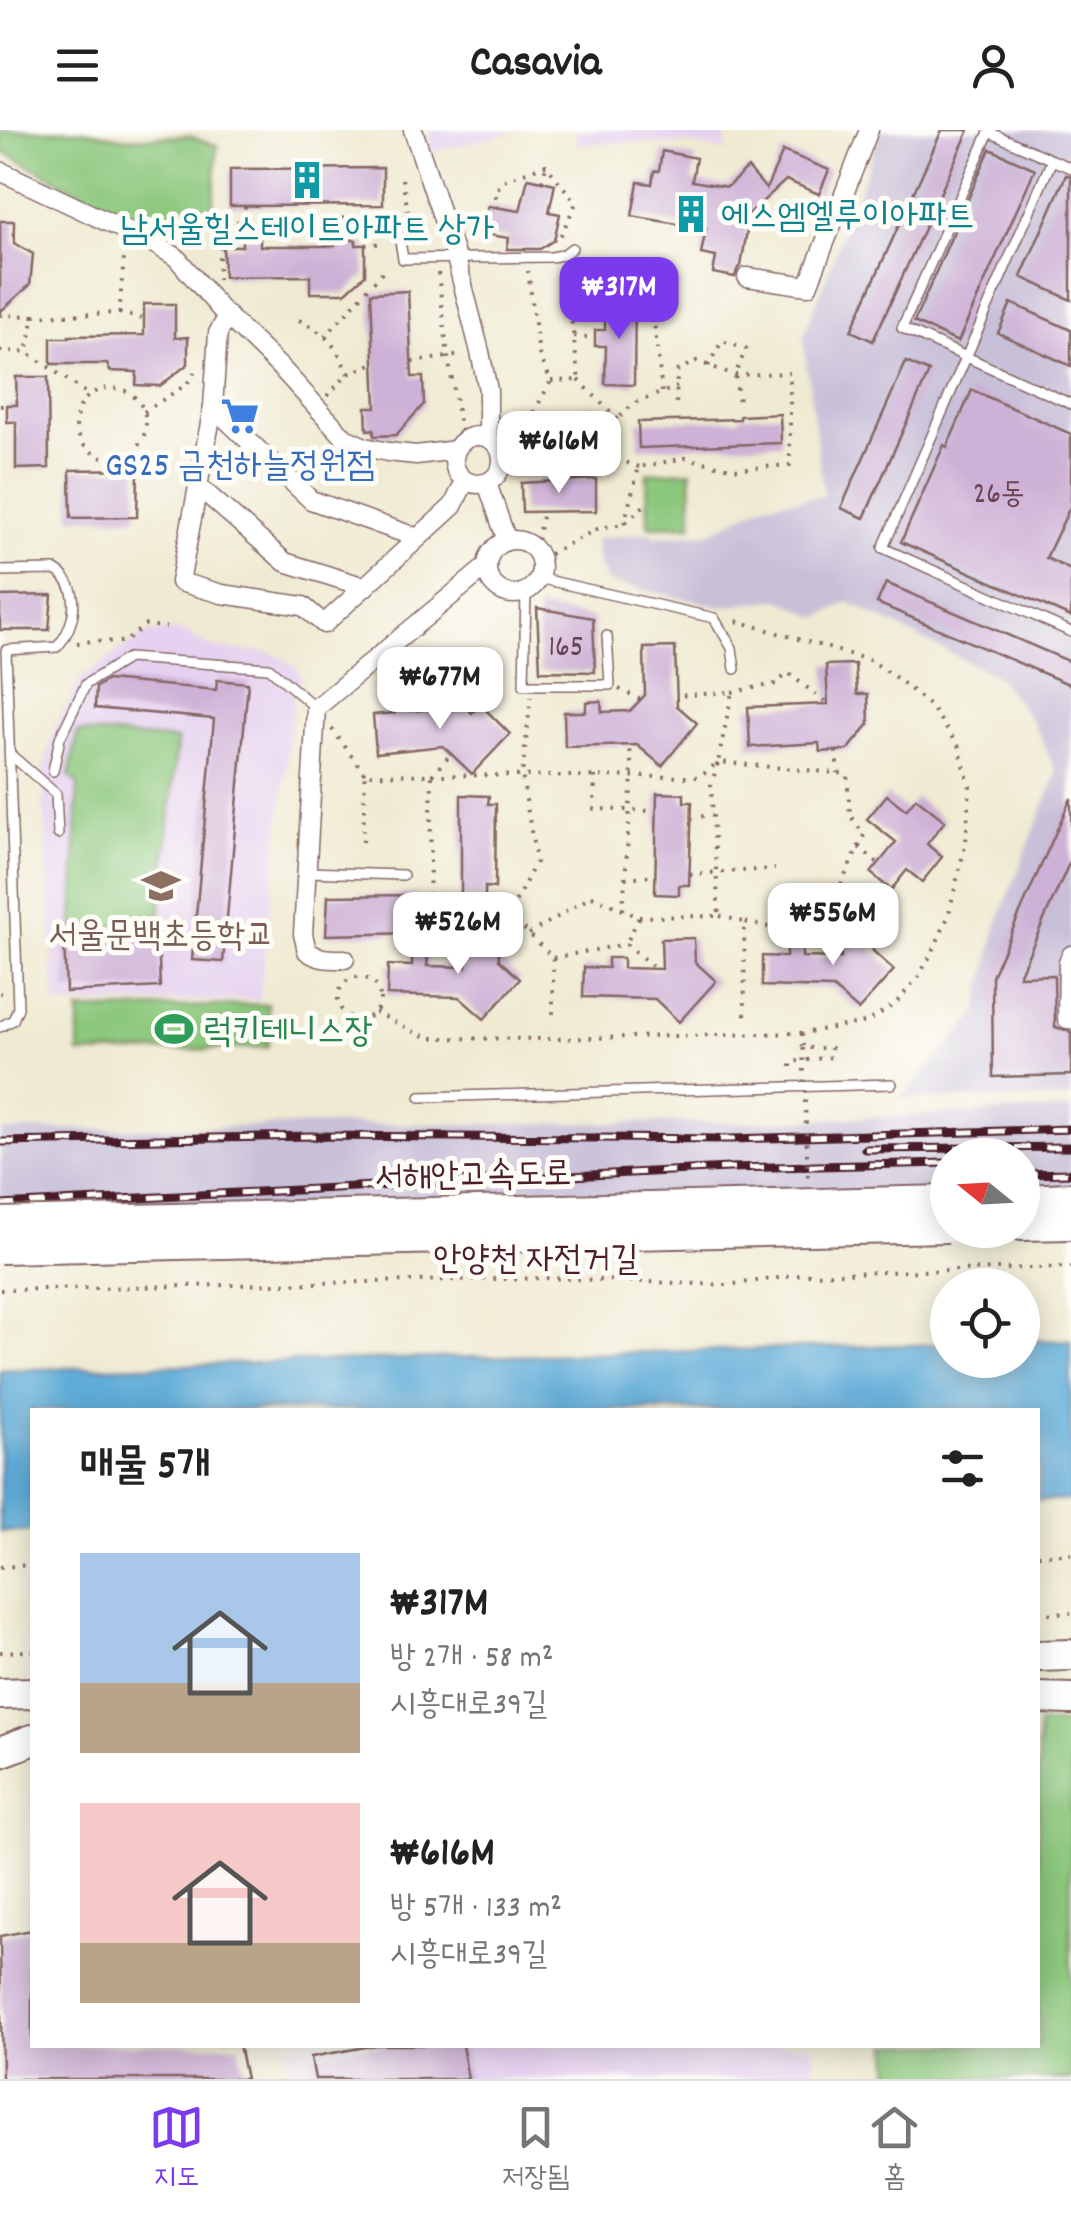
<!DOCTYPE html>
<html lang="ko">
<head>
<meta charset="utf-8">
<style>
	body { margin:0; font-family:Dekko,"Poor Story",sans-serif; background:#f6f6f6; color:#222; height:100vh; display:flex; flex-direction:column; font-size:38px; white-space:nowrap }
	* { box-sizing:border-box; margin:0 }
	p { font-size:32px; color:#767676 }
	.icon { flex:none; width:55px; height:55px; fill:none; stroke:currentColor; stroke-width:2; stroke-linecap:round; stroke-linejoin:round }
	.map { position:relative; flex:1; overflow:hidden }
	.panel { position:absolute; left:30px; top:1278px; width:1010px; height:640px; display:flex; flex-direction:column; background:#fff; border-radius:0px; box-shadow:0 5px 25px #0003 }
	.panel>* { flex:none }
	.needle { width:65px; rotate:288deg }
	.controls { position:absolute; left:930px; top:1008px; display:grid; gap:20px }
	.controls a { display:grid; place-items:center; width:110px; height:110px; border-radius:50%; background:#fff; box-shadow:0 5px 25px #0003; font-size:50px }
	.price { position:absolute; translate:-50% -85px; padding:0 22px; border-radius:20px; background:#fff; color:#222; font-size:32px; line-height:65px; filter:drop-shadow(0 2px 5px #0008) }
	.price::after { content:''; position:absolute; left:50%; top:60px; width:30px; height:22px; margin-left:-15px; background:inherit; clip-path:polygon(0 0,100% 0,50% 100%) }
	.price.on { background:#7c3aed; color:#fff }
	ul { padding:0; list-style:none }
	li { display:flex; align-items:center; gap:30px; height:250px; padding:0 50px }
	li span { display:grid; place-items:center; flex:none; width:280px; height:200px; border-radius:0px; color:#555 }
	li>.icon { margin-inline-start:auto }
	span .icon { width:120px; height:120px; fill:#fffc; stroke-width:1 }
	li b { font-size:42px }
	h2 { display:flex; justify-content:space-between; align-items:center; height:120px; padding:0 50px; font-size:42px }
	header { display:flex; justify-content:space-between; align-items:center; height:130px; padding:0 50px; background:#fff; font-size:45px; font-weight:700 }
	.menu { display:flex; justify-content:space-around; align-items:center; height:140px; border-top:2px solid #e0e0e0; background:#fff; font-size:28px; color:#767676 }
	.menu a { display:grid; justify-items:center; gap:5px }
	.menu .on { color:#7c3aed }
	.map>svg:first-child { display:block }
</style>
</head>
<body>
<header><svg class="icon" aria-label="menu" viewBox="0 0 24 24"><path d="M4 6h16M4 12h16M4 18h16"/></svg>Casavia<svg class="icon" aria-label="person" viewBox="0 0 24 24"><circle cx="12" cy="8" r="4"/><path d="M4 21q1-7 8-7t8 7"/></svg></header>
<div class="map">
<svg width="1071" height="1949" viewBox="0 0 1071 1949">
	<rect width="100%" height="100%" fill="#fdfcf7"/>
	<filter id="ink" filterUnits="userSpaceOnUse"><feTurbulence type="fractalNoise" baseFrequency=".01" numOctaves="2"/><feDisplacementMap in="SourceGraphic" scale="20" xChannelSelector="R" yChannelSelector="G"/><feConvolveMatrix kernelMatrix="1 2 1 2 8 2 1 2 1" color-interpolation-filters="sRGB"/></filter>
	<filter id="wash" filterUnits="userSpaceOnUse"><feTurbulence type="fractalNoise" baseFrequency=".0048" numOctaves="4" result="noise"/><feDisplacementMap in="SourceGraphic" scale="40" xChannelSelector="R" yChannelSelector="G"/><feGaussianBlur stdDeviation="2.25" result="paint"/><feColorMatrix in="noise" values="0 0 0 0 0 0 0 0 0 0 0 0 0 0 0 0 0 1.4 0 .05"/><feComposite in="paint" operator="in"/></filter>
	<g filter="url(#wash)">
		<rect width="100%" height="100%" fill="#efead1"/>
		<g fill="#e6d2f0">
			<path d="M429 0H510L509 3 432 22 429 14Z"/>
			<path d="M577 0H724L727 21 688 14 615 12 576 15Z"/>
			<path d="M179 500 214 518 272 523 297 537 302 549 295 555 260 869 55 876 42 643 55 598 82 547 146 503Z"/>
			<path d="M286 1915H813L815 1949H292Z"/>
		</g>
		<g fill="#c8bfd8">
			<path d="M882 0H1071V968L901 969 977 883 998 791 1057 643 1034 594 998 547 848 472 818 488 780 469 723 477 608 452 598 433 595 409 653 402V407L709 403 767 373 824 366 803 208Z"/>
			<path d="M1071 979V1060H1023L1022 1025H948L947 1061 0 1095V1001L316 995 749 992Z"/>
		</g>
		<g fill="#8bc77c" stroke="#6a7354" stroke-width="2.5">
			<path d="M1 0H80L126 8 189 6 217 16 213 85 128 87 0 20Z"/>
			<path d="M691 341 692 395 648 396 647 343Z"/>
			<path d="M78 602 177 610 159 795 73 797 78 653 69 646Z"/>
			<path d="M268 874V917L79 924V881Z"/>
			<path d="M1071 1593V1949H891L889 1915H1038V1594Z"/>
		</g>
		<path fill="#5eacd8" stroke="#546682" stroke-width="2.5" d="M1071 1210V1370L1038 1371V1280H32V1401L0 1402V1240L947 1214 948 1230H1022L1023 1211Z"/>
		<g id="blocks">
			<g fill="#ceb1d6">
				<path d="M942 0H969L873 211 851 201Z"/>
				<path d="M990 19 1035 39 958 212 914 192Z"/>
				<path d="M662 21 696 28 692 51 727 57 748 38 766 59 783 21 829 40 819 64 786 50 750 83 741 136 737 140 735 147 713 143 716 127 701 124 706 99 632 86 638 52 652 54 654 41H659Z"/>
				<path d="M383 38V75L230 76V39Z"/>
				<path d="M1066 45 1071 46V170L1021 147Z"/>
				<path d="M528 48 555 54 549 82 560 84 554 110 540 119H507L509 108 483 104 488 76 520 81Z"/>
				<path d="M0 91H14V113L33 124 30 155 0 182Z"/>
				<path d="M242 107H260V116H335V110H356V115H365V145L345 163H310V146L224 147 223 116H242Z"/>
				<path d="M408 161 412 247H423L424 274 396 305 374 306V299L367 300 366 277H376L371 163Z"/>
				<path d="M605 170H635L634 255 605 254 606 216H595V200H605Z"/>
				<path d="M1011 173 1071 200V236L998 203Z"/>
				<path d="M144 174H175V208L188 207V234L160 256 136 255 137 242 110 241 107 234H51V208H69V206L144 205Z"/>
				<path d="M906 232 929 242 864 388 841 378Z"/>
				<path d="M16 247H48L49 338 16 339V292H7V275H17Z"/>
				<path d="M972 260 1071 304V375L1046 428 1071 440V487L901 412 944 315 947 317Z"/>
				<path d="M780 284 781 313 639 318 638 292 740 289V286Z"/>
				<path d="M138 339 137 387 71 388 70 340Z"/>
				<path d="M596 349V381L522 382 521 353Z"/>
				<path d="M886 453 1071 532V555L877 473Z"/>
				<path d="M52 465 49 500H0V466Z"/>
				<path d="M537 478 593 488 595 542 540 541Z"/>
				<path d="M675 517 677 576 697 593 662 636 637 615 565 617 564 582H586V572L601 571 602 582 630 581 645 565 644 518Z"/>
				<path d="M855 534 857 564H868L869 594 848 620 820 622 819 613 750 617 748 577 828 574 826 535Z"/>
				<path d="M107 550 216 560 217 550 248 553 223 832 192 830 214 589 95 578 96 557Z"/>
				<path d="M410 567 411 581 465 576 472 583 480 574 510 604 472 644 443 616 376 623 373 585 395 583 394 569Z"/>
				<path d="M657 663 684 664V672H692L689 755H679V765L655 764Z"/>
				<path d="M461 665 489 666 488 674H496L495 758 485 757V767H461Z"/>
				<path d="M887 665 906 680 916 668 945 691 927 714 942 727 922 752 907 740 891 760 871 743 896 712 867 689Z"/>
				<path d="M1071 668V729L1019 846 1054 845 1055 897 1071 902V945L993 947 992 846Z"/>
				<path d="M415 765 416 803 326 805 328 766Z"/>
				<path d="M872 797 873 821 894 840 858 880 833 858 762 856V826L786 827 787 817H802V827L841 828 839 798Z"/>
				<path d="M158 805 160 857 66 862 64 808Z"/>
				<path d="M498 806 499 830 520 849 484 889 459 867 387 865 388 835 412 836V825L428 826 427 836 466 837 465 807Z"/>
				<path d="M694 808 695 832 716 851 679 892 655 869 583 867 584 837 608 838V828H623V838L662 839 661 809Z"/>
				<path d="M32 1800V1915H239L246 1949H2L0 1806Z"/>
				<path d="M376 1915H462L468 1949H315L311 1927Z"/>
			</g>
		</g>
	</g>
	<g filter="url(#ink)">
		<use href="#blocks" fill-opacity="0" stroke="#846665" stroke-width="2.5"/>
		<g fill="none" stroke-linecap="round" stroke-linejoin="round">
			<g stroke="#846665" stroke-width="12">
				<g id="service">
					<path d="M1052 30 989 2 902 198 1071 274"/>
					<path d="M1071 38 1052 30 883 418 1071 502"/>
					<path d="M396 86 403 129 551 127 563 125 572 118"/>
					<path d="M0 441 55 440C83 457 76 496 57 517L6 520 18 878 13 890 0 897"/>
					<path d="M538 448 714 488 732 518 735 539"/>
					<path d="M526 461 524 555H610L607 506"/>
					<path d="M11 625 56 664 58 704"/>
					<path d="M53 641 60 608 86 554 128 528 269 538 316 578"/>
					<path d="M307 742 403 745"/>
					<path d="M420 967 892 954"/>
				</g>
			</g>
			<g stroke="#846665" stroke-width="21">
				<g id="minor">
					<path d="M413 0 456 128 480 222 488 260V308"/>
					<path d="M0 41 158 116 176 127 222 181 283 240 345 308 365 317 388 322 416 325 456 320"/>
					<path d="M747 147 808 156 869 0"/>
					<path d="M228 186 218 203 213 277 180 452 222 464 303 476 324 494 453 376 465 351"/>
					<path d="M213 277 311 370 418 408"/>
					<circle cx="478" cy="330" r="24"/>
					<path d="M487 353 507 411"/>
					<path d="M199 357 285 432 365 457"/>
					<circle cx="514" cy="437" r="27"/>
					<path d="M1071 825 1068 832 1067 889H1071"/>
					<path d="M345 829C331 829 319 830 307 821L303 804 316 578 487 436"/>
				</g>
			</g>
			<g stroke="#846665" stroke-width="34">
				<g id="trunk">
					<path d="M1038 1526 1071 1525"/>
					<path d="M0 1564 32 1563"/>
					<path d="M1038 1568 1071 1569"/>
					<path d="M0 1622 32 1610"/>
				</g>
			</g>
			<g stroke="#846665" stroke-width="36">
				<g id="motorway">
					<path d="M1022 1071 1071 1069"/>
					<path d="M1022 1094 1071 1093"/>
				</g>
			</g>
			<g stroke="#846665" stroke-width="4" stroke-dasharray="2.5 8" stroke-linecap="butt">
				<path d="M402 49 408 81"/>
				<path d="M542 51 546 36"/>
				<path d="M245 76 244 91 251 107"/>
				<path d="M498 78 495 62 504 50 546 35 576 73 559 109"/>
				<path d="M365 115 385 113"/>
				<path d="M438 143 448 227 461 302"/>
				<path d="M218 150 221 92 383 87"/>
				<path d="M568 164 607 157 651 166 662 262"/>
				<path d="M119 183 144 189"/>
				<path d="M0 185 34 186 27 222"/>
				<path d="M34 186 119 183 125 118"/>
				<path d="M299 190C327 204 336 215 348 244"/>
				<path d="M574 206 595 208"/>
				<path d="M325 207 386 138"/>
				<path d="M0 221 27 222 89 265"/>
				<path d="M412 232 462 225"/>
				<path d="M708 236 722 211 746 219 735 245 739 272"/>
				<path d="M579 250 618 290"/>
				<path d="M551 251 579 250 565 139"/>
				<circle cx="111" cy="293" r="35"/>
				<path d="M327 266 348 244 374 233"/>
				<path d="M0 276 7 275"/>
				<path d="M144 282 187 254 197 238"/>
				<path d="M505 310H519L603 324"/>
				<path d="M519 310 551 251 539 224 528 141"/>
				<path d="M562 337 564 317"/>
				<path d="M639 337 603 324 601 306 634 273 677 257"/>
				<path d="M624 394 639 337 686 328 735 339 790 335V243L735 245 696 231 677 241 676 279"/>
				<path d="M535 420 543 382"/>
				<path d="M540 429 599 398 624 394 647 373"/>
				<path d="M77 513 92 511 125 512 145 495 166 497"/>
				<path d="M412 522 421 546 428 580"/>
				<path d="M398 534 421 546"/>
				<path d="M619 559 641 570"/>
				<path d="M732 562 776 554 788 543 828 574"/>
				<path d="M332 599 365 644"/>
				<path d="M836 621 838 643"/>
				<path d="M432 645 700 647 718 632 732 562 676 566"/>
				<path d="M432 645 451 624"/>
				<path d="M595 646 594 679 656 681"/>
				<path d="M691 689 712 684"/>
				<path d="M363 712 365 644 432 645 428 815 446 816 463 832"/>
				<path d="M859 717 879 734"/>
				<path d="M690 744 775 739"/>
				<path d="M625 748 656 745"/>
				<path d="M623 780 632 646 630 615"/>
				<path d="M509 784 553 828V886"/>
				<path d="M429 785 509 784 536 732 522 645 531 567"/>
				<path d="M720 786 744 792 745 887"/>
				<path d="M639 787 719 786 711 656 718 632 847 644 850 685 864 705 819 802H794L744 792"/>
				<path d="M529 804 592 766 639 787 626 814"/>
				<path d="M820 804 840 819"/>
				<path d="M626 814 656 839"/>
				<path d="M553 828 626 814"/>
				<circle cx="359" cy="868" r="21"/>
				<path d="M0 863H1"/>
				<path d="M375 882 416 903 430 908 553 909 802 903 867 892 896 873 919 846 933 821 948 787 966 712 970 657 959 617 932 578 902 552 872 531 741 492 729 490"/>
				<path d="M791 937V932L831 927V918H803L802 903"/>
				<path d="M0 1160 547 1148 727 1155 807 1144 1071 1137"/>
				<path d="M1038 1425 1071 1424"/>
				<path d="M0 1437 32 1435"/>
				<path d="M1038 1484 1071 1483"/>
				<path d="M0 1522 32 1521"/>
			</g>
			<use href="#service" stroke="#fff" stroke-width="9"/>
			<use href="#minor" stroke="#fff" stroke-width="18"/>
			<use href="#trunk" stroke="#fff" stroke-width="30"/>
			<use href="#motorway" stroke="#fff" stroke-width="32"/>
			<g stroke="#4a1f2b" stroke-width="9">
				<g id="rail">
					<path d="M0 1012 315 1006 730 1009 1071 999"/>
					<path d="M865 1019 1071 1017"/>
					<path d="M1022 1044 1071 1043"/>
					<path d="M0 1075 729 1038 948 1033"/>
				</g>
			</g>
			<use href="#rail" stroke="#fdfcf7" stroke-width="5" stroke-dasharray="15" stroke-linecap="butt"/>
			<g stroke="#846665" stroke-width="36" stroke-linecap="butt">
				<g id="motorway-bridge">
					<path d="M0 1094 948 1072"/>
					<path d="M0 1117 948 1096"/>
				</g>
			</g>
			<path stroke="#846665" stroke-width="4" stroke-dasharray="2.5 8" stroke-linecap="butt" d="M803 918 808 1051"/>
			<use href="#motorway-bridge" stroke="#fff" stroke-width="32"/>
		</g>
	</g>
	<defs>
		<g id="building-bare" transform="scale(3)"><path d="M-4-6H4V6H1V3H-1V6H-4ZM-2.5-4.3h1.7v1.8h-1.7ZM.8-4.3h1.7v1.8H.8ZM-2.5-1h1.7V.8h-1.7ZM.8-1h1.7V.8H.8Z" fill="#0f9aa8" stroke="#fdfcf7" stroke-width="2.5" paint-order="stroke"/></g>
		<g id="supermarket-bare" transform="scale(3)"><path d="M-6-5.5h2.5l.6 2H6L4.5 2H-2.5L-4.4-4H-6ZM-1.5 3.2a1.3 1.3 0 1 0 .1 0ZM3 3.2a1.3 1.3 0 1 0 .1 0Z" fill="#3f7fe0" stroke="#fdfcf7" stroke-width="2.5" paint-order="stroke"/></g>
		<g id="school-bare" transform="scale(3)"><path d="M0-5L7-2L0 1L-7-2ZM-4 1L0 2.5L4 1V4Q0 6-4 4Z" fill="#8d6e63" stroke="#fdfcf7" stroke-width="2.5" paint-order="stroke"/></g>
		<g id="stadium-bare" transform="scale(3)"><path d="M0-5a6.5 5 0 1 0 0 10a6.5 5 0 1 0 0-10ZM-3.5-1.8h7v3.6h-7Z" fill="#2e9e5b" stroke="#fdfcf7" stroke-width="2.5" paint-order="stroke"/></g>
	</defs>
	<g fill-rule="evenodd">
		<use href="#building-bare" x="307" y="50"/>
		<use href="#building-bare" x="691" y="84"/>
		<use href="#supermarket-bare" x="240" y="286"/>
		<use href="#school-bare" x="161" y="756"/>
		<use href="#stadium-bare" x="174" y="899"/>
	</g>
	<g text-anchor="middle" stroke-width="10" stroke-linejoin="round" paint-order="stroke">
		<g font-size="30" fill="#6b4456">
			<text x="999" y="372">26동</text>
			<text x="566" y="525">165</text>
		</g>
		<g font-size="35" fill="#0d838f" stroke="#fdfcf7" text-anchor="start">
			<text x="721" y="96">에스엠엘루이아파트</text>
			<text x="307" y="109" text-anchor="middle">남서울힐스테이트아파트 상가</text>
		</g>
		<g font-size="35" fill="#366cbe" stroke="#fdfcf7">
			<text x="240" y="345">GS25 금천하늘정원점</text>
		</g>
		<g font-size="35" fill="#785e54" stroke="#fdfcf7">
			<text x="161" y="815">서울문백초등학교</text>
		</g>
		<g font-size="35" fill="#27864d" stroke="#fdfcf7" text-anchor="start">
			<text x="204" y="911">럭키테니스장</text>
		</g>
		<g font-size="35" fill="#4a1f2b" stroke="#fdfcf7">
			<text transform="translate(473 1043) rotate(-1)" y="12">서해안고속도로</text>
			<text x="536" y="1139">안양천 자전거길</text>
		</g>
	</g>
</svg>
<div class="controls">
<a><svg class="needle" viewBox="-14 -14 28 28"><path d="M0-13l5 13h-10z" fill="#e53935"/><path d="M0 13l5-13h-10z" fill="#767676"/></svg></a>
<a><svg class="icon" aria-label="locate" viewBox="0 0 24 24"><circle cx="12" cy="12" r="6"/><path d="M12 2v4M12 18v4M2 12h4M18 12h4"/></svg></a>
</div>
<b class="price on" style="left:619px;top:212px">₩317M</b>
<b class="price" style="left:559px;top:366px">₩616M</b>
<b class="price" style="left:440px;top:602px">₩677M</b>
<b class="price" style="left:833px;top:838px">₩556M</b>
<b class="price" style="left:458px;top:847px">₩526M</b>
<section class="panel">
<h2>매물 5개<svg class="icon" aria-label="filters" viewBox="0 0 24 24"><path d="M4 7h16M4 17h16"/><circle cx="9" cy="7" r="2"/><circle cx="15" cy="17" r="2"/></svg></h2>
<ul>
<li><span style="background:linear-gradient(#a9c7e8 65%,#b9a48a 0)"><svg class="icon" aria-label="home" viewBox="0 0 24 24"><path d="M3 11l9-7 9 7M6 9v11h12V9"/></svg></span><div><b>₩317M</b><p>방 2개 · 58 m²</p><p>시흥대로39길</p></div></li>
<li><span style="background:linear-gradient(#f6c9c9 70%,#b9a48a 0)"><svg class="icon" aria-label="home" viewBox="0 0 24 24"><path d="M3 11l9-7 9 7M6 9v11h12V9"/></svg></span><div><b>₩616M</b><p>방 5개 · 133 m²</p><p>시흥대로39길</p></div></li>
</ul>
</section>
</div>
<nav class="menu">
<a class="on"><svg class="icon" aria-label="map" viewBox="0 0 24 24"><path d="M3 6l6-2 6 2 6-2v14l-6 2-6-2-6 2zM9 4v14M15 6v14"/></svg>지도</a>
<a><svg class="icon" aria-label="saved" viewBox="0 0 24 24"><path d="M7 4h10v16l-5-4-5 4z"/></svg>저장됨</a>
<a><svg class="icon" aria-label="home" viewBox="0 0 24 24"><path d="M3 11l9-7 9 7M6 9v11h12V9"/></svg>홈</a>
</nav>
</body>
</html>
